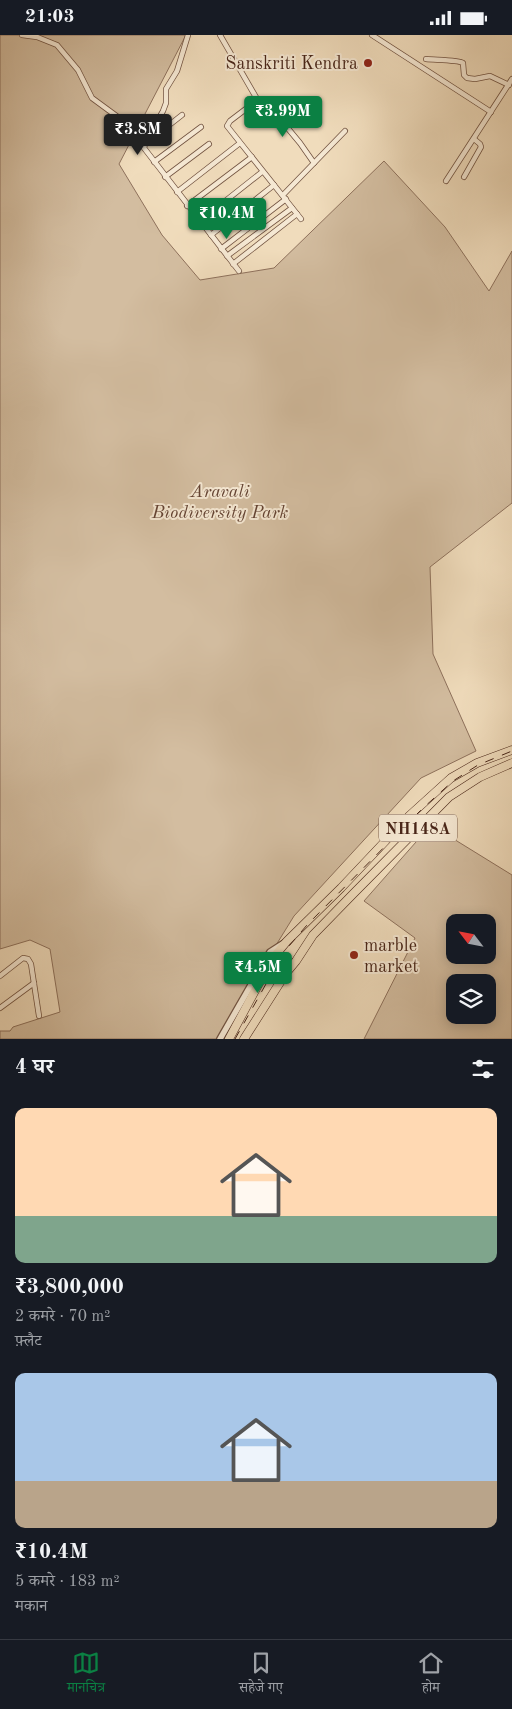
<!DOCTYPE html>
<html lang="hi">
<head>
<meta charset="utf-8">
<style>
	body { margin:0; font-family:"Old Standard TT","Noto Serif Devanagari",serif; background:#20242c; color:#f1f3f6; height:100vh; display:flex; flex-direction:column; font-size:19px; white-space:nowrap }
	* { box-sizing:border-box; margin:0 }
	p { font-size:16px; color:#9ea1a6 }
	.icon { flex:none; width:28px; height:28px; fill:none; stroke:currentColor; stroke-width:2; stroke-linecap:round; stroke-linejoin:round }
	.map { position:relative; height:1004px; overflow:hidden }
	.side { display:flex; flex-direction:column; background:#171b24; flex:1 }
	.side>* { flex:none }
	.needle { width:32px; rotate:302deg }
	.controls { position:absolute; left:446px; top:879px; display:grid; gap:10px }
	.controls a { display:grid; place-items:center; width:50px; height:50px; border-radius:10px; background:#171b24; box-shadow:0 2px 12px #0003; font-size:25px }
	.price { position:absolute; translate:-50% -42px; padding:0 11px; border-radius:5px; background:#0b8043; color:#fff; font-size:16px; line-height:32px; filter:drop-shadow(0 1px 2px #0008) }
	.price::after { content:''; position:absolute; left:50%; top:30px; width:15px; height:11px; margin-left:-8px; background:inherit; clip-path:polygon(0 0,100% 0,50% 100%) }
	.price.on { background:#222; color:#fff }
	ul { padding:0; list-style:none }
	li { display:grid; align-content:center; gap:10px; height:265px; padding:0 15px }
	li span { display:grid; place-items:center; height:155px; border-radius:10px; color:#555 }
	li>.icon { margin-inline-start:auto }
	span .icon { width:90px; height:90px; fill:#fffc; stroke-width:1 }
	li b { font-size:21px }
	h2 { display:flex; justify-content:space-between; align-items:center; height:60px; padding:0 15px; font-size:21px }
	.status { display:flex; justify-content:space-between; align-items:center; height:35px; padding:0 25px; background:#171b24; direction:ltr }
	.status svg { height:14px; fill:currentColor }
	.tab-bar { display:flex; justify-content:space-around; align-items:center; height:70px; border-top:1px solid #363941; background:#171b24; font-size:14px; color:#9ea1a6 }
	.tab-bar a { display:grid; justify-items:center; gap:2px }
	.tab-bar .on { color:#0b8043 }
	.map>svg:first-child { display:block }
</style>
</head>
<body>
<div class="status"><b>21:03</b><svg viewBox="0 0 49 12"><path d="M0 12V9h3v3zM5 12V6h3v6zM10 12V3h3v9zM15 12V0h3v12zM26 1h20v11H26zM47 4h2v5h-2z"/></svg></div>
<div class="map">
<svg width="512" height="1004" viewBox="0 0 512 1004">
	<rect width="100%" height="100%" fill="#f0dcbc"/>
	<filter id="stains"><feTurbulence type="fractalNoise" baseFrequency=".004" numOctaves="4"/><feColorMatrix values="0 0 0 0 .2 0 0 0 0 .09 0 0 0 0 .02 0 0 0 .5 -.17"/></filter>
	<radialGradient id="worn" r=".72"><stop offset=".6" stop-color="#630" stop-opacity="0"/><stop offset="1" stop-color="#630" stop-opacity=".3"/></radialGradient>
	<g fill="#d3bda0" stroke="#8e715c" fill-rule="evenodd">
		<path d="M0 0H186L119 129 162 200 200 245 274 233 384 126 445 192 489 256 512 216V468L430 532 433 619 476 716 421 743 294 881 218 1004H0V996H10L13 992 60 977 50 914 30 905 0 914Z"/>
		<path d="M431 790 512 840V1004H364L415 903 364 866ZM455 888H488V920H455ZM455 948H488V980H455Z"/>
	</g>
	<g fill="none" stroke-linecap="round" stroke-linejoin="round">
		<g stroke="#725341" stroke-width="6">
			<g id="minor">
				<path d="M22 0 37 2 57 10 78 35 92 63 141 99 155 90 163 76 166 68V54L177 36 188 0"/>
				<path d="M220 0 257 64 255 67 230 86 227 91 301 184"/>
				<path d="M372 0 491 77"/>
				<path d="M426 24C434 25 459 25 463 28L464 40 467 43 475 44 490 41 509 50"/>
				<path d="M257 65H262L266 67 300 108 314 128"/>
				<path d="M182 80 145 109 144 113 239 236"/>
				<path d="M154 127 201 92"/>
				<path d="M165 142 209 109"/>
				<path d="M464 142 481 112 480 109 474 104"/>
				<path d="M446 146 512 44"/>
				<path d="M177 157 240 108"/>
				<path d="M283 160 345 96"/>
				<path d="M187 171 252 122"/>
				<path d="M200 186 262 137"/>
				<path d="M211 200 274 150"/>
				<path d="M221 214 286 164"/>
				<path d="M227 221 292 173"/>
				<path d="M233 229 297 179"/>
				<path d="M0 941 23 923 28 924 31 929 39 981"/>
				<path d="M0 973 34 948"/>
			</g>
		</g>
		<g stroke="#725341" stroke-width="8">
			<path id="tertiary" d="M220 1004 270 917 284 908"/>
		</g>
		<g stroke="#482518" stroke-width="9">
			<g id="trunk">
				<path d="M229 1004 272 924 287 906 341 853 409 781 451 743 477 728 512 715"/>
				<path d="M244 1004 286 938 296 926 313 900 353 859 449 762 480 742 512 728"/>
			</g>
		</g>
		<use href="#minor" stroke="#f5e8d3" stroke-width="4.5"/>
		<use href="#tertiary" stroke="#f5e8d3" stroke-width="5.5"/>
		<use href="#trunk" stroke="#f0dcbc" stroke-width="8"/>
		<path stroke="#482518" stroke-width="1" stroke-dasharray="9 9" stroke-linecap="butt" d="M235 1004 284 917 307 890 422 774 453 746 478 730 512 716"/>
	</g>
	<g fill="#8f2418" stroke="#f5e8d3" stroke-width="2">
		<circle cx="368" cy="28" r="5"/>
		<circle cx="354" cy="920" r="5"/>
	</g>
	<g text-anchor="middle" stroke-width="4" stroke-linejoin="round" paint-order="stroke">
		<rect fill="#f5e8d3" stroke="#7c6050" stroke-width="1" x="379" y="779.5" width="78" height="27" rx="4"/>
		<g font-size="16" font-weight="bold" fill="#482518">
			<text x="418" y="799">NH148A</text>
		</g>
		<g font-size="18" fill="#482518" stroke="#f5e8d3" text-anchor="end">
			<text x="358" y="34">Sanskriti Kendra</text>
			<text x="364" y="916" text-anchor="start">marble<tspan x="364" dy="21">market</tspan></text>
		</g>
		<g font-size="18" font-style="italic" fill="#644333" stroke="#f5e8d3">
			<text x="220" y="462">Aravali<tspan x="220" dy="21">Biodiversity Park</tspan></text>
		</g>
	</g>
	<rect width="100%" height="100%" filter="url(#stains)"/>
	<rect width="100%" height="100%" fill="url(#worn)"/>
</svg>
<div class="controls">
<a><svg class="needle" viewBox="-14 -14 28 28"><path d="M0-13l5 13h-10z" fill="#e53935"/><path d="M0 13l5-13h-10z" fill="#9ea1a6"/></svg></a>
<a><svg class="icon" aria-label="layers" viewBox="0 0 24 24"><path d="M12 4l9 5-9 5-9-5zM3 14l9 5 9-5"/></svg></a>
</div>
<b class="price" style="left:283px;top:103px">₹3.99M</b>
<b class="price on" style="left:138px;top:121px">₹3.8M</b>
<b class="price" style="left:227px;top:205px">₹10.4M</b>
<b class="price" style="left:258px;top:959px">₹4.5M</b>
</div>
<section class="side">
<h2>4 घर<svg class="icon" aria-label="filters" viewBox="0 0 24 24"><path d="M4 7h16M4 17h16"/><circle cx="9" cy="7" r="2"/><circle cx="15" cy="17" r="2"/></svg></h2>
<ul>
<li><span style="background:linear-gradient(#ffd9b3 70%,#7fa58c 0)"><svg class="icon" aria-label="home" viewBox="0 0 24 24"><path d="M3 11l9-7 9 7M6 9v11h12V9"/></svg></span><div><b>₹3,800,000</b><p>2 कमरे · 70 m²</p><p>फ़्लैट</p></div></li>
<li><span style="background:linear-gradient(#a9c7e8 70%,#b9a48a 0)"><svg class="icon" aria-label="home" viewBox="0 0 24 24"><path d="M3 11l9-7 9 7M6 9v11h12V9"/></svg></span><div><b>₹10.4M</b><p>5 कमरे · 183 m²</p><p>मकान</p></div></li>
</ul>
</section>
<nav class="tab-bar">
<a class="on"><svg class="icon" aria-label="map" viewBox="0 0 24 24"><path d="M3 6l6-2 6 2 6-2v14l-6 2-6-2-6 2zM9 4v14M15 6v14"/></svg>मानचित्र</a>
<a><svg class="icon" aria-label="saved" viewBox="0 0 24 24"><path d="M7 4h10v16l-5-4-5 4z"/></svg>सहेजे गए</a>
<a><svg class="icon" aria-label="home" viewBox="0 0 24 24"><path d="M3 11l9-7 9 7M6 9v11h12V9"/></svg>होम</a>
</nav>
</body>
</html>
